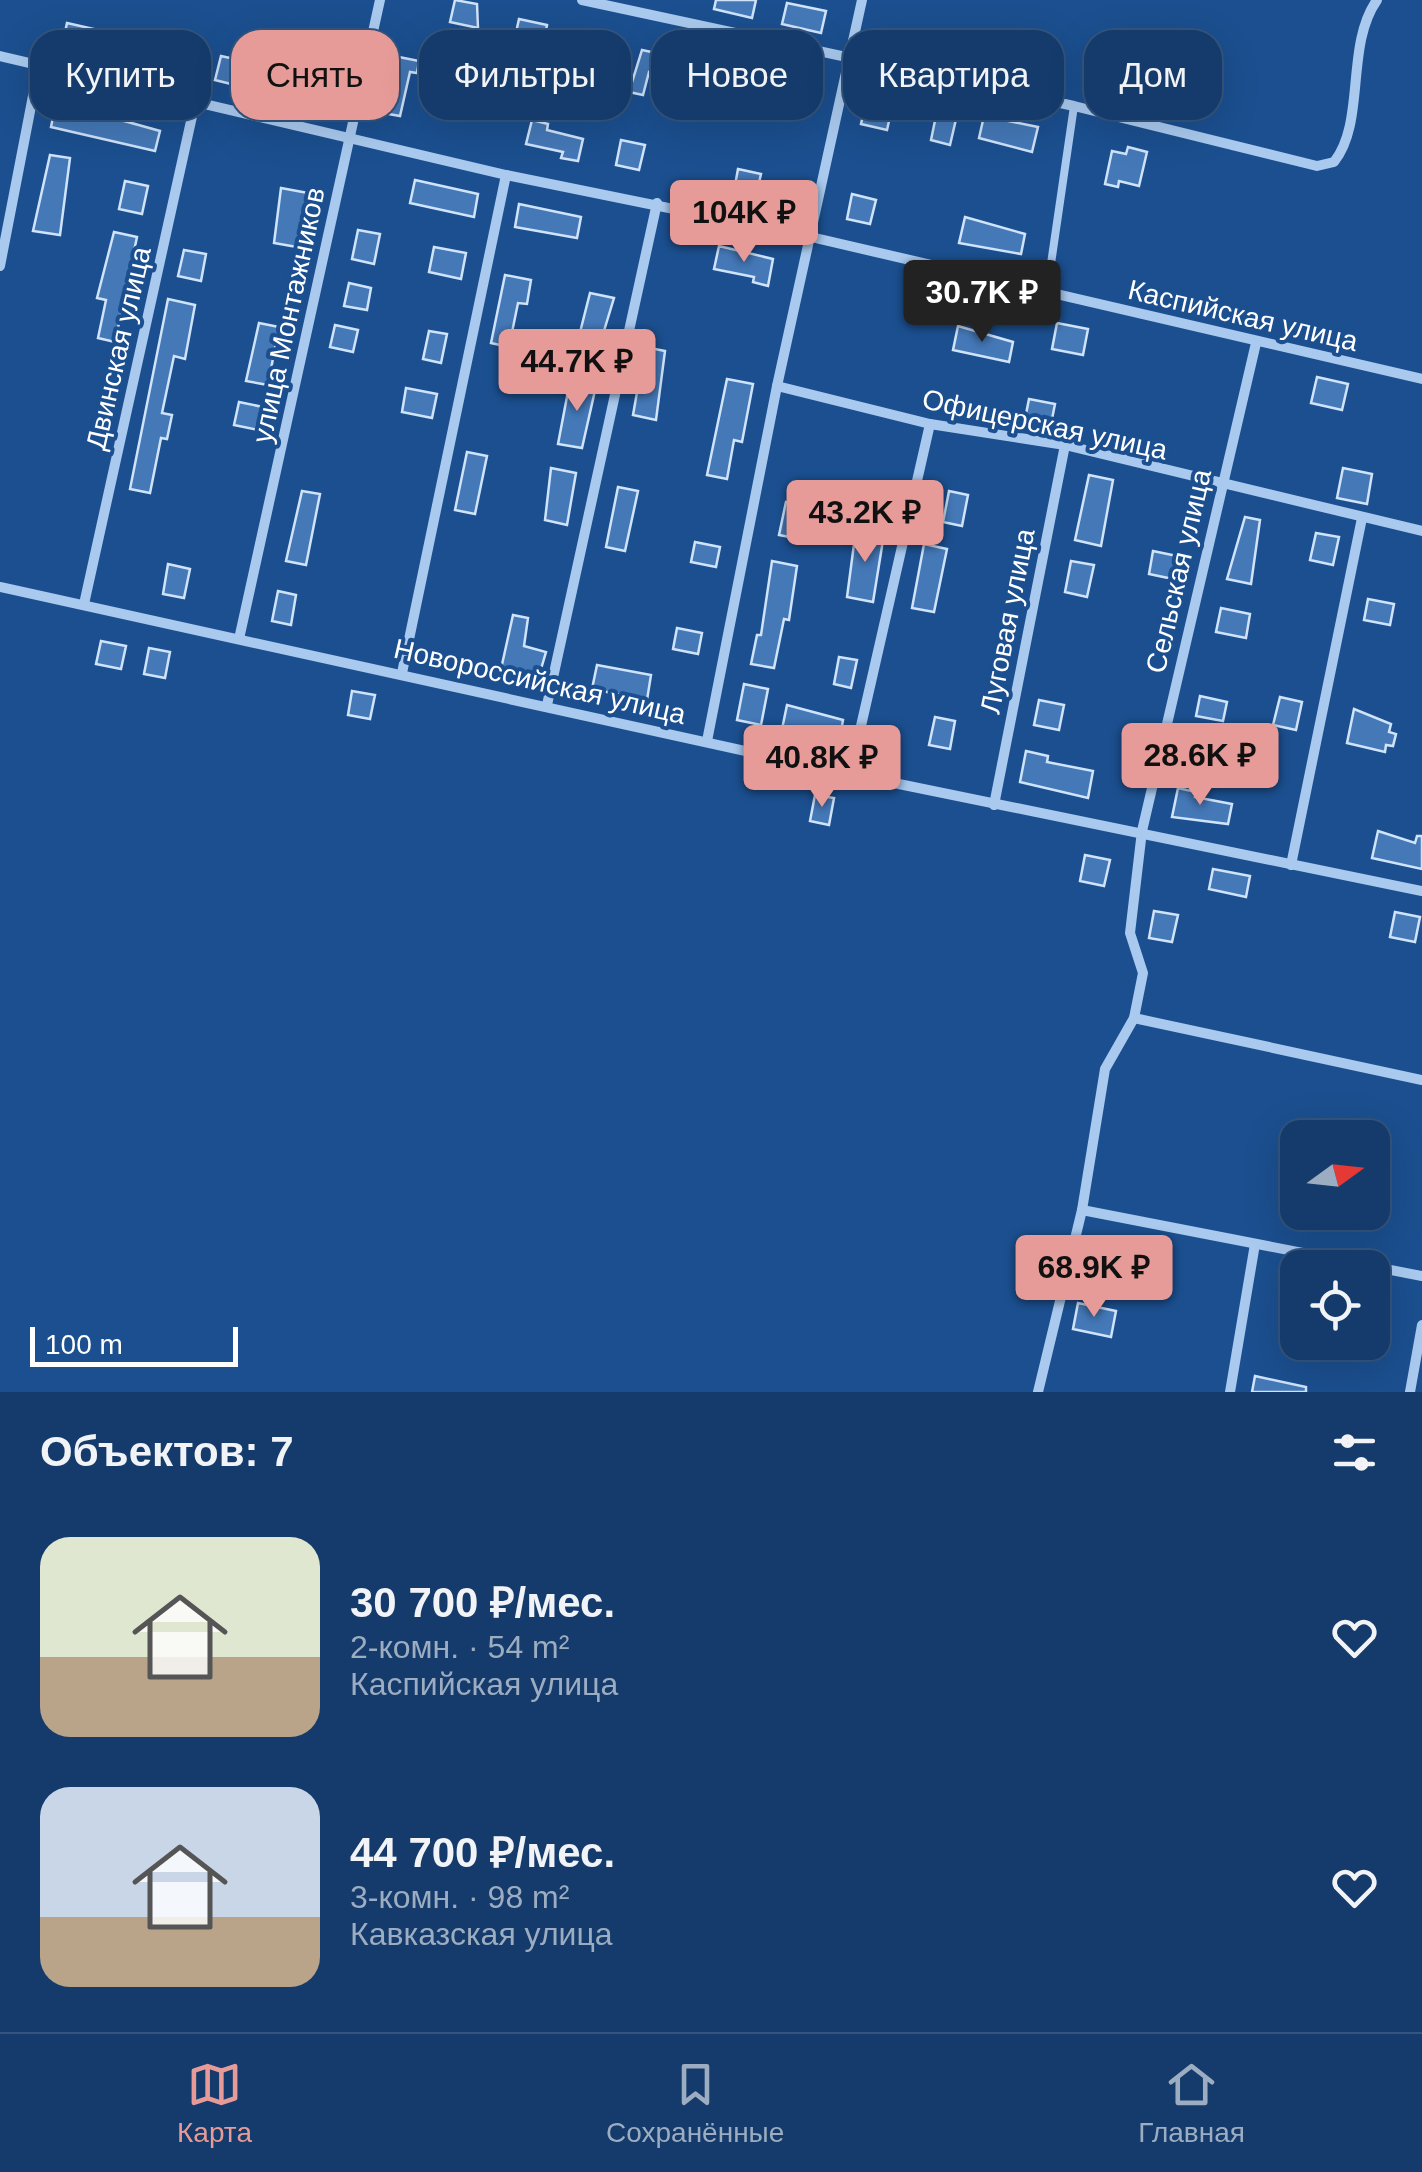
<!DOCTYPE html>
<html lang="ru">
<head>
<meta charset="utf-8">
<style>
	body { margin:0; font-family:Helvetica,sans-serif; background:#1d4271; color:#f1f3f6; height:100vh; display:flex; flex-direction:column; font-size:38px; white-space:nowrap }
	* { box-sizing:border-box; margin:0 }
	p { font-size:32px; color:#9dadc1 }
	.icon { flex:none; width:55px; height:55px; fill:none; stroke:currentColor; stroke-width:2; stroke-linecap:round; stroke-linejoin:round }
	.map { position:relative; height:1392px; overflow:hidden }
	.side { display:flex; flex-direction:column; background:#143b6b; flex:1 }
	.side>* { flex:none }
	.guide { position:absolute; left:30px; top:30px; width:1362px; height:90px; display:flex; gap:20px }
	.needle { width:65px; rotate:75deg }
	.fabs { position:absolute; left:1280px; top:1120px; display:grid; gap:20px }
	.fabs a { display:grid; place-items:center; width:110px; height:110px; border-radius:20px; background:#143b6b; box-shadow:0 10px 40px #0002,0 0 0 2px #33557e; font-size:50px }
	.scale { position:absolute; left:30px; bottom:25px; width:208px; box-sizing:border-box; padding-left:10px; border:5px solid #fff; border-top:0; font-size:28px; line-height:35px; white-space:nowrap; color:#fff; -webkit-text-stroke:8px #1b4f8f; paint-order:stroke }
	.price { position:absolute; translate:-50% -85px; padding:0 22px; border-radius:10px; background:#e69b98; color:#111; font-size:32px; line-height:65px; filter:drop-shadow(0 2px 5px #0008) }
	.price::after { content:''; position:absolute; left:50%; top:60px; width:30px; height:22px; margin-left:-15px; background:inherit; clip-path:polygon(0 0,100% 0,50% 100%) }
	.price.on { background:#222; color:#fff }
	ul { padding:0; list-style:none }
	li { display:flex; align-items:center; gap:30px; height:250px; padding:0 40px }
	li span { display:grid; place-items:center; flex:none; width:280px; height:200px; border-radius:30px; color:#555 }
	li>.icon { margin-inline-start:auto }
	span .icon { width:120px; height:120px; fill:#fffc; stroke-width:1 }
	li b { font-size:42px }
	h2 { display:flex; justify-content:space-between; align-items:center; height:120px; padding:0 40px; font-size:42px }
	.pill { padding:0 35px; border-radius:30px; background:#143b6b; box-shadow:0 10px 40px #0002,0 0 0 2px #33557e; font-size:35px; line-height:90px }
	.pill.on { background:#e69b98; color:#111 }
	.tabs { display:flex; justify-content:space-around; align-items:center; height:140px; border-top:2px solid #33557e; background:#143b6b; font-size:28px; color:#9dadc1 }
	.tabs a { display:grid; justify-items:center; gap:5px }
	.tabs .on { color:#e69b98 }
	.map>svg:first-child { display:block }
</style>
</head>
<body>
<div class="map">
<svg width="1422" height="1392" viewBox="0 0 1422 1392">
	<rect width="100%" height="100%" fill="#1b4f8f"/>
	<g fill="#4478b7" stroke="#cfe3fa" stroke-width="2.5">
		<path d="M455 0 477 4 478 28 450 22Z"/>
		<path d="M716 0H756L752 18 714 9Z"/>
		<path d="M787 3 826 11 821 33 782 24Z"/>
		<path d="M519 19 547 25 542 52 513 46Z"/>
		<path d="M67 23 120 35 115 58 62 46Z"/>
		<path d="M142 38 188 48 183 71 137 61Z"/>
		<path d="M944 41 970 47 964 71 939 65Z"/>
		<path d="M642 50 670 56 666 76 649 72 643 95 629 92Z"/>
		<path d="M1006 51 1026 56 1021 80 1000 76Z"/>
		<path d="M221 56 248 62 243 87 215 80Z"/>
		<path d="M394 56 419 61 417 73 410 72 400 116 383 113Z"/>
		<path d="M695 56 717 60 711 86 689 81Z"/>
		<path d="M314 64 335 69 327 105 275 95 282 65 312 72Z"/>
		<path d="M760 66 815 79 808 107 753 95Z"/>
		<path d="M868 93 894 99 887 130 861 124Z"/>
		<path d="M56 102 160 131 155 151 51 127Z"/>
		<path d="M937 111 957 115 950 145 931 140Z"/>
		<path d="M984 116 1038 127 1032 152 979 138Z"/>
		<path d="M532 120 548 124 547 130 583 139 578 161 561 158 563 152 526 144Z"/>
		<path d="M621 140 645 145 639 170 616 165Z"/>
		<path d="M1128 147 1147 152 1139 186 1119 181 1118 187 1105 184 1112 151 1126 154Z"/>
		<path d="M50 155 70 158 60 235 33 231Z"/>
		<path d="M738 169 761 174 755 201 733 196Z"/>
		<path d="M415 180 478 194 474 217 410 203Z"/>
		<path d="M125 181 148 186 142 214 119 209Z"/>
		<path d="M281 188 308 193 297 247 274 243Z"/>
		<path d="M852 194 876 200 870 224 847 219Z"/>
		<path d="M519 204 581 217 577 238 515 227Z"/>
		<path d="M965 217 1025 234 1021 254 959 243Z"/>
		<path d="M358 230 380 234 374 264 352 259Z"/>
		<path d="M114 232 137 237 115 342 98 338 106 300 97 298Z"/>
		<path d="M719 246 773 259 768 286 753 282 754 277 714 269Z"/>
		<path d="M434 247 466 253 461 279 429 272Z"/>
		<path d="M184 250 206 254 201 281 178 276Z"/>
		<path d="M505 275 531 280 527 304 518 303 509 347 491 343Z"/>
		<path d="M349 283 371 288 367 310 344 306Z"/>
		<path d="M590 293 614 298 596 357 575 352Z"/>
		<path d="M168 299 195 305 185 359 174 356 162 413 172 415 167 439 161 438 150 493 130 489Z"/>
		<path d="M259 323 279 327 268 385 246 381Z"/>
		<path d="M1057 323 1088 329 1083 355 1052 349Z"/>
		<path d="M335 325 358 330 353 352 330 347Z"/>
		<path d="M958 326 1013 342 1009 362 953 350Z"/>
		<path d="M429 331 447 334 441 363 423 359Z"/>
		<path d="M645 347 665 351 656 420 633 415Z"/>
		<path d="M1317 377 1348 384 1342 410 1311 403Z"/>
		<path d="M727 379 753 384 742 442 734 440 727 479 707 475Z"/>
		<path d="M570 381 596 386 582 448 558 444Z"/>
		<path d="M406 388 437 394 432 418 402 412Z"/>
		<path d="M1029 399 1055 404 1050 429 1024 424Z"/>
		<path d="M239 402 263 407 259 430 234 425Z"/>
		<path d="M467 452 487 456 475 514 455 510Z"/>
		<path d="M551 468 576 473 567 525 545 520Z"/>
		<path d="M1343 468 1372 474 1367 504 1337 498Z"/>
		<path d="M1089 475 1113 480 1101 546 1075 540Z"/>
		<path d="M618 487 638 491 625 551 606 547Z"/>
		<path d="M302 491 320 494 306 565 286 561Z"/>
		<path d="M949 491 968 495 962 526 943 522Z"/>
		<path d="M786 502 802 505 795 538 779 535Z"/>
		<path d="M1245 517 1260 520 1251 584 1227 579Z"/>
		<path d="M856 529 884 534 873 602 847 597Z"/>
		<path d="M1316 533 1339 537 1333 565 1310 560Z"/>
		<path d="M695 542 720 547 716 567 691 562Z"/>
		<path d="M924 544 947 549 934 612 912 608Z"/>
		<path d="M1153 551 1177 556 1173 579 1149 574Z"/>
		<path d="M772 561 797 566 789 620 784 619 774 668 751 664 757 635H761Z"/>
		<path d="M1071 561 1094 565 1087 597 1065 592Z"/>
		<path d="M168 564 190 569 184 598 163 594Z"/>
		<path d="M278 591 296 595 291 625 272 621Z"/>
		<path d="M1368 599 1394 604 1390 625 1364 620Z"/>
		<path d="M1221 608 1250 614 1246 638 1216 632Z"/>
		<path d="M513 615 528 618 524 646 546 652 538 679 501 669Z"/>
		<path d="M677 628 702 633 698 654 673 649Z"/>
		<path d="M101 641 126 646 121 669 96 664Z"/>
		<path d="M149 648 170 652 165 678 144 674Z"/>
		<path d="M839 657 857 660 851 688 834 684Z"/>
		<path d="M597 665 651 675 647 700 592 689Z"/>
		<path d="M744 684 768 689 761 725 737 720Z"/>
		<path d="M352 691 375 695 370 719 348 715Z"/>
		<path d="M1200 696 1227 702 1223 721 1196 716Z"/>
		<path d="M1280 697 1302 702 1296 730 1273 725Z"/>
		<path d="M1039 700 1064 705 1059 730 1034 725Z"/>
		<path d="M787 705 843 720 839 744 782 729Z"/>
		<path d="M1354 709 1391 724 1389 732 1396 734 1393 746 1386 745 1385 752 1347 743Z"/>
		<path d="M935 717 955 721 950 749 929 745Z"/>
		<path d="M1026 751 1048 756 1047 762 1093 771 1088 798 1020 782Z"/>
		<path d="M1178 788 1196 792 1195 797 1232 804 1228 824 1172 817Z"/>
		<path d="M815 795 834 798 829 825 810 821Z"/>
		<path d="M1378 831 1415 843 1417 836H1422V869L1372 858Z"/>
		<path d="M1085 855 1110 860 1104 886 1080 881Z"/>
		<path d="M1213 869 1250 876 1246 897 1209 889Z"/>
		<path d="M1154 911 1178 915 1172 942 1149 938Z"/>
		<path d="M1395 912 1420 917 1415 942 1390 937Z"/>
		<path d="M1087 1239 1114 1245 1108 1275 1081 1270Z"/>
		<path d="M1078 1303 1116 1311 1111 1337 1073 1329Z"/>
		<path d="M1255 1376 1306 1387V1392H1252Z"/>
	</g>
	<g fill="none" stroke-linecap="round" stroke-linejoin="round">
		<path stroke="#a9c9ee" stroke-width="8" d="M1047 291 1074 106"/>
		<g stroke="#a9c9ee" stroke-width="10">
			<path d="M582 0 1074 106 1317 166 1334 162C1366 122 1345 45 1377 0"/>
			<path d="M0 56 506 175 811 237 1422 379"/>
			<path d="M0 266 39 65"/>
			<path d="M777 386 930 424 1065 445 1422 531"/>
			<path d="M0 587 850 774 1422 891"/>
			<path d="M84 604 195 103"/>
			<path d="M239 639 380 0"/>
			<path d="M402 673 506 175"/>
			<path d="M547 705 657 203"/>
			<path d="M707 741 777 386 862 0"/>
			<path d="M850 774 930 424"/>
			<path d="M994 805 1065 445"/>
			<path d="M1291 865 1362 518"/>
			<path d="M1134 1018 1422 1080"/>
			<path d="M1082 1210 1422 1276"/>
			<path d="M1038 1392 1082 1210 1105 1069 1134 1018 1143 973 1130 933 1142 831 1256 343"/>
			<path d="M1230 1392 1255 1244"/>
			<path d="M1410 1392 1422 1325"/>
		</g>
	</g>
	<g text-anchor="middle" stroke-width="8" stroke-linejoin="round" paint-order="stroke">
		<g font-size="28" fill="#fff" stroke="#1b4f8f">
			<text transform="translate(288 315) rotate(-78)" y="10">улица Монтажников</text>
			<text transform="translate(1243 315) rotate(13)" y="10">Каспийская улица</text>
			<text transform="translate(118 348) rotate(-77)" y="10">Двинская улица</text>
			<text transform="translate(1045 424) rotate(12)" y="10">Офицерская улица</text>
			<text transform="translate(1178 571) rotate(-77)" y="10">Сельская улица</text>
			<text transform="translate(1007 621) rotate(-79)" y="10">Луговая улица</text>
			<text transform="translate(540 681) rotate(13)" y="10">Новороссийская улица</text>
		</g>
	</g>
</svg>
<div class="fabs">
<a><svg class="needle" viewBox="-14 -14 28 28"><path d="M0-13l5 13h-10z" fill="#e53935"/><path d="M0 13l5-13h-10z" fill="#9dadc1"/></svg></a>
<a><svg class="icon" aria-label="locate" viewBox="0 0 24 24"><circle cx="12" cy="12" r="6"/><path d="M12 2v4M12 18v4M2 12h4M18 12h4"/></svg></a>
</div>
<div class="scale">100 m</div>
<b class="price" style="left:744px;top:265px">104K ₽</b>
<b class="price on" style="left:982px;top:345px">30.7K ₽</b>
<b class="price" style="left:577px;top:414px">44.7K ₽</b>
<b class="price" style="left:865px;top:565px">43.2K ₽</b>
<b class="price" style="left:1200px;top:808px">28.6K ₽</b>
<b class="price" style="left:822px;top:810px">40.8K ₽</b>
<b class="price" style="left:1094px;top:1320px">68.9K ₽</b>
<div class="guide">
<a class="pill">Купить</a>
<a class="pill on">Снять</a>
<a class="pill">Фильтры</a>
<a class="pill">Новое</a>
<a class="pill">Квартира</a>
<a class="pill">Дом</a>
</div>
</div>
<section class="side">
<h2>Объектов: 7<svg class="icon" aria-label="filters" viewBox="0 0 24 24"><path d="M4 7h16M4 17h16"/><circle cx="9" cy="7" r="2"/><circle cx="15" cy="17" r="2"/></svg></h2>
<ul>
<li><span style="background:linear-gradient(#dfe7d0 60%,#b9a48a 0)"><svg class="icon" aria-label="home" viewBox="0 0 24 24"><path d="M3 11l9-7 9 7M6 9v11h12V9"/></svg></span><div><b>30 700 ₽/мес.</b><p>2-комн. · 54 m²</p><p>Каспийская улица</p></div><svg class="icon" aria-label="heart" viewBox="0 0 24 24"><path d="M12 20l-8-8c-3-5 5-10 8-4 3-6 11-1 8 4z"/></svg></li>
<li><span style="background:linear-gradient(#c9d6e8 65%,#b9a48a 0)"><svg class="icon" aria-label="home" viewBox="0 0 24 24"><path d="M3 11l9-7 9 7M6 9v11h12V9"/></svg></span><div><b>44 700 ₽/мес.</b><p>3-комн. · 98 m²</p><p>Кавказская улица</p></div><svg class="icon" aria-label="heart" viewBox="0 0 24 24"><path d="M12 20l-8-8c-3-5 5-10 8-4 3-6 11-1 8 4z"/></svg></li>
</ul>
</section>
<nav class="tabs">
<a class="on"><svg class="icon" aria-label="map" viewBox="0 0 24 24"><path d="M3 6l6-2 6 2 6-2v14l-6 2-6-2-6 2zM9 4v14M15 6v14"/></svg>Карта</a>
<a><svg class="icon" aria-label="saved" viewBox="0 0 24 24"><path d="M7 4h10v16l-5-4-5 4z"/></svg>Сохранённые</a>
<a><svg class="icon" aria-label="home" viewBox="0 0 24 24"><path d="M3 11l9-7 9 7M6 9v11h12V9"/></svg>Главная</a>
</nav>
</body>
</html>
